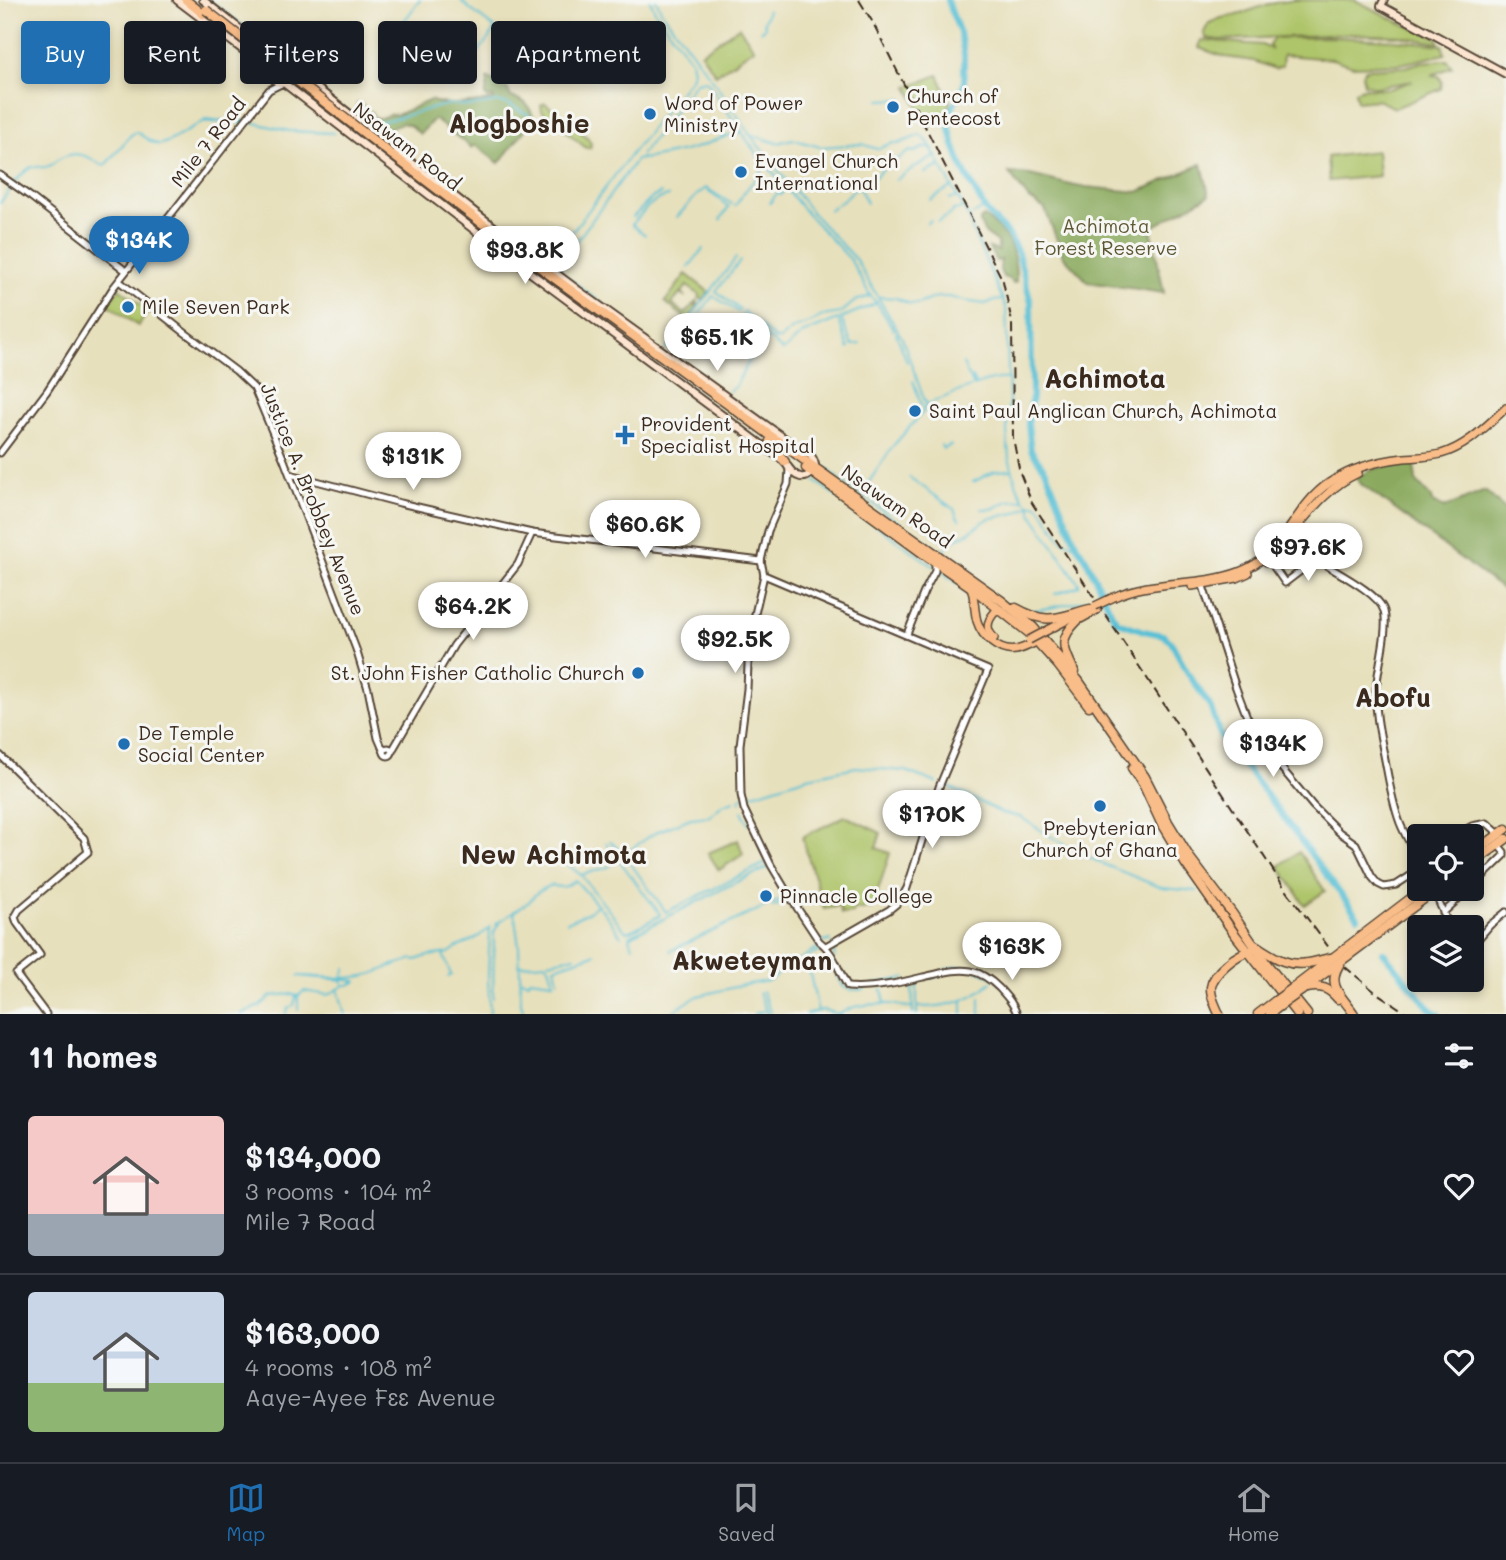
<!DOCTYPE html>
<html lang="en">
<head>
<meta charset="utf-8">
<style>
	body { margin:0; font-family:Mali,sans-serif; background:#242831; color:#f1f3f6; height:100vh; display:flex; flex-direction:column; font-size:26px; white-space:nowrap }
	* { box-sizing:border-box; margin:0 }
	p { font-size:23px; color:#9ea1a6 }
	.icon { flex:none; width:38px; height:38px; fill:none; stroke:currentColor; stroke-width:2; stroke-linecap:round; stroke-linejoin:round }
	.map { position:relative; height:1014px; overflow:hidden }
	.drawer { display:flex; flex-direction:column; background:#171b24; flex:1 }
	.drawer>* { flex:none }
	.banner { position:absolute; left:21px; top:21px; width:700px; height:63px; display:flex; gap:14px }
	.controls { position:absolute; left:1407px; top:824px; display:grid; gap:14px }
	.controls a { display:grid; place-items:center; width:77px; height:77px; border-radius:7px; background:#171b24; box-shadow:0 4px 10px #0003; font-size:35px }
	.price { position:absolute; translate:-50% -60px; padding:0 16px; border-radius:24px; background:#fff; color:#222; font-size:23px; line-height:46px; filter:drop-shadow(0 2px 4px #0008) }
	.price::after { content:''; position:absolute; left:50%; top:42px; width:21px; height:16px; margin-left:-10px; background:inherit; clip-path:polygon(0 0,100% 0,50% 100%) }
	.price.current { background:#1f6fb2; color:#fff }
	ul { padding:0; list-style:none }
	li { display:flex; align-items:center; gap:21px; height:175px; padding:0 28px }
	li+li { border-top:2px solid #363941 }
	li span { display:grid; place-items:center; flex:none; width:196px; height:140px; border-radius:7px; color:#555 }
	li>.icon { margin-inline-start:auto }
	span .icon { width:84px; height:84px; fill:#fffc; stroke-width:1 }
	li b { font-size:30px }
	h2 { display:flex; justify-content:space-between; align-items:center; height:84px; padding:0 28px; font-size:30px }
	.chip { padding:0 24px; border-radius:7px; background:#171b24; box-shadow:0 4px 10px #0003; font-size:24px; line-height:63px }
	.chip.current { background:#1f6fb2; color:#fff }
	.dock { display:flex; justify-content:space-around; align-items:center; height:98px; border-top:2px solid #363941; background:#171b24; font-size:19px; color:#9ea1a6 }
	.dock a { display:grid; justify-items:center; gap:4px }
	.dock .current { color:#1f6fb2 }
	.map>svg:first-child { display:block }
</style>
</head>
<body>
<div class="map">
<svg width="1506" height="1014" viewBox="0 0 1506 1014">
	<rect width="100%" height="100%" fill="#f6f6f2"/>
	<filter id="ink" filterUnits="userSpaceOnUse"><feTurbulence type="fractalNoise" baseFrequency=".0143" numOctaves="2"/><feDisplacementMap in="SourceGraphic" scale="14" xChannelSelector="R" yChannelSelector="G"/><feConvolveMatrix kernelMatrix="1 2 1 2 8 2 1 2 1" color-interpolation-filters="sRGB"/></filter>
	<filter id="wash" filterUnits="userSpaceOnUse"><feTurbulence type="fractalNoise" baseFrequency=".00686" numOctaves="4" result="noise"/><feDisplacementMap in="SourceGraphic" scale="28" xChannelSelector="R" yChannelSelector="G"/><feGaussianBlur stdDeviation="1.57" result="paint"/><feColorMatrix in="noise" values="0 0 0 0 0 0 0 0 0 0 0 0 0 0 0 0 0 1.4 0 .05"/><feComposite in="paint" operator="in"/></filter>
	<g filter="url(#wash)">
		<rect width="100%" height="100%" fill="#e7e0bc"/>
		<g fill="#afc56a" stroke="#757844" stroke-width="2">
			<path d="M1295 0H1355L1401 23 1438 38 1439 43 1399 36 1347 34 1219 40 1206 38 1204 32 1209 23 1221 18 1237 15 1269 4Z"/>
			<path d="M739 27 754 48 716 75 701 53Z"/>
			<path d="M1332 37 1395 40 1442 45 1445 54 1401 64 1353 66 1332 59 1283 55 1282 66 1275 69 1254 61 1225 57 1199 48 1201 40 1262 45 1271 49 1269 45 1274 38Z"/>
			<path d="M1447 60 1452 67 1431 75 1439 76 1442 82 1441 89 1395 108 1377 100 1357 102 1355 91 1363 88 1389 89 1413 81 1376 87 1364 84 1362 74 1366 69 1405 67 1422 62Z"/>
			<path d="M938 75 950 102 947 119 928 127 908 87Z"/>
			<path d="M545 103 588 138 591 144 590 148H586L542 111 541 105Z"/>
			<path d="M1377 151 1379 176 1329 181 1327 157Z"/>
			<path d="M686 274 709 292 703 300 699 298 700 295 687 286 682 292 686 297 680 293 672 304 685 314 697 300 695 306 700 303 688 320 665 302Z"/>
			<path d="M119 288 149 311 138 326 108 304Z"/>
			<path d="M845 816 881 833 876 848 890 853 872 909H854L853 913 841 914 840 906 824 909 802 837Z"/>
			<path d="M738 840 743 854 719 870 708 853Z"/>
			<path d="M1299 852 1325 891 1305 905 1279 866Z"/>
		</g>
		<g fill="#8baa5e" stroke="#636a3e" stroke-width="2">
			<path d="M489 78 502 88H507L511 97C527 102 527 102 534 118L499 163 475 145 472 148 434 119 420 134C405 119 400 121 382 133L357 112 356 108 357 104 360 103 372 113 374 118H381L391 114 397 115 430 100C444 107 476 103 493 100L494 99 493 97 488 98 485 96 488 82 487 79Z"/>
			<path d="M1202 164 1209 195 1151 228 1164 293 1088 282 1063 256 1045 209 1028 198 1009 173 1030 175 1075 186 1138 192Z"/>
			<path d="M984 217C1009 232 1017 254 1016 282L1013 283 1009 279 1003 277 1000 270 1001 260 996 261 989 248 999 251 997 242C993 239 989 237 985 233 982 229 983 227 980 223V220Z"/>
			<path d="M1414 464 1416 481 1430 496 1432 502 1444 508 1485 491 1506 510V592L1361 484 1356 478C1373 466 1393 465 1414 464Z"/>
		</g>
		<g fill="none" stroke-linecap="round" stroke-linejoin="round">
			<g stroke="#58c0d5" stroke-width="2">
				<path d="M209 0 280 54 288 55 291 53"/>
				<path d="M463 0 462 2 469 8"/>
				<path d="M656 0 662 12 715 83 754 140 814 215 856 260 902 338 924 399 927 404"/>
				<path d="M401 25 420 0"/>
				<path d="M407 28 465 70 492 34 495 28 470 9"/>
				<path d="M761 31 765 27 764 21 768 10"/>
				<path d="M300 72C294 61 297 55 304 45"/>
				<path d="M880 100 902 99"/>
				<path d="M251 122 289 131 334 133"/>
				<path d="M377 123 449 104 471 106 496 102 508 104 529 115"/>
				<path d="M751 135 778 143 792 139 820 147 862 144 877 149 893 143 898 144 920 135 928 142 970 220V224L1006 307 1009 399 1007 431 1009 458 1017 486 1024 500 1031 505 1036 504 1040 507 1062 540 1077 546"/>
				<path d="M641 157V155L696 82 706 80 754 150 811 218 850 259 871 297 877 303"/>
				<path d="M925 173 940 166"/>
				<path d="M896 180 918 165 936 156"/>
				<path d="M15 182C20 177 26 169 32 167 39 166 43 169 49 166 53 164 55 161 59 159 75 150 88 155 101 165L106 164 132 134 136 132C143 136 150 142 157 144 165 147 195 125 205 121"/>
				<path d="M859 187 867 203"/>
				<path d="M707 190 729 207 720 220"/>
				<path d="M743 194 766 165"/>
				<path d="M780 195 786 188"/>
				<path d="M950 198 951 199 957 197"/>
				<path d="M930 200 951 187"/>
				<path d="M0 203 12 187"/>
				<path d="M770 203 783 185"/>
				<path d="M735 206 742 196"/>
				<path d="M829 210 841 202 859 185 875 177 885 167 910 151 914 152 923 148H933"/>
				<path d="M972 215 982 209 986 211"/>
				<path d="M633 217 653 197 661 193"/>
				<path d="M677 217 698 194 706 188 732 204"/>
				<path d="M938 222 953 212V210L962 209"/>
				<path d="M927 223 931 220"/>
				<path d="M645 235 632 225C643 212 651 199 669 196"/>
				<path d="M526 247 544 259 551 260 628 158 691 78 693 72 691 60 657 15 650 0"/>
				<path d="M740 261 716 291 740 310"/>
				<path d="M688 268 703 249"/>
				<path d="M879 297 896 298 910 304H918L937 297H949L964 301 985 304 993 301 1002 300"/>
				<path d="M601 303 561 272 560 264 636 160C657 156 678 154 698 147 713 142 726 135 742 132"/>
				<path d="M744 312 753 319"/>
				<path d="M741 314 783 351 802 334 838 319 849 349"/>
				<path d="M755 321 775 339"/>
				<path d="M896 333 907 362"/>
				<path d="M678 334 736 258"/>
				<path d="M774 339H780L794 328 812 322 822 316 841 313 855 301 870 296"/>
				<path d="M860 344 852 345 841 318 877 303 894 330"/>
				<path d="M666 349 674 340"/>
				<path d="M670 352 713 296 738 312"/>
				<path d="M963 364 973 385"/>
				<path d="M972 377 975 384"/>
				<path d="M913 381 922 406"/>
				<path d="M729 391 735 387 753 353 767 340"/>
				<path d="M941 445 943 449 951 445"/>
				<path d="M816 460 847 485 944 555"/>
				<path d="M909 477 954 509 957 517 960 520"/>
				<path d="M815 481 933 566"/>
				<path d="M973 482 995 471 1011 470"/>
				<path d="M861 494 893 446 924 411 923 409 927 404C949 397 985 377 1007 379"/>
				<path d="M982 509H992L1008 501 1024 500"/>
				<path d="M942 552 953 540 966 534 988 519 1015 513 1031 505V512L1036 520 1079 584V586L1055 594"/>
				<path d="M938 569 970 593"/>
				<path d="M1030 611 1054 607 1091 599"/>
				<path d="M945 785 1002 813 1020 817 1068 847 1103 864 1162 888 1197 891"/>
				<path d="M740 802 739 799 743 797 808 777 856 767 905 771 937 783"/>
				<path d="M742 811 749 825"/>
				<path d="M610 841 625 856 666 912 768 862"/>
				<path d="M624 854 656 832 691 818 710 816 722 805 734 801"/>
				<path d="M567 864 581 875 626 932 631 931 659 916 660 914 606 843"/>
				<path d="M581 875 608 867 617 860"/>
				<path d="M576 881 604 912 621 936"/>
				<path d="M773 907 788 900"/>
				<path d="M514 911 519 947 521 1003 524 1014"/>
				<path d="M567 922 589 912 596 906"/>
				<path d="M496 924 530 901C534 893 544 888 552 885 562 889 567 887 575 880"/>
				<path d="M820 939 825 942 831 940"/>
				<path d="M832 945 835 957"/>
				<path d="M633 946 629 939 630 936 730 885 769 867"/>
				<path d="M670 951 781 899 785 893 784 891"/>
				<path d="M443 954 451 975 448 977"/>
				<path d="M808 958 823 949"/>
				<path d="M807 960 818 1011"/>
				<path d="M549 962 575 956"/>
				<path d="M833 962C840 982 839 994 865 989"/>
				<path d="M521 965 546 963 549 967 554 983"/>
				<path d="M946 969 960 966 971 967 995 978 1013 995 1020 1014"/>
				<path d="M929 978 944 975"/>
				<path d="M522 980 529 982 530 979 552 982"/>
				<path d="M558 981 555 967 595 954"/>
				<path d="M917 981V1014"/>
				<path d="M912 982 913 1014"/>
				<path d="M343 984 342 979 346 968"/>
				<path d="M874 984 906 978"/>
				<path d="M338 989 345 1014"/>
				<path d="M882 989 885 1004"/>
				<path d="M762 991 771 1014"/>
				<path d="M759 993 767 1014"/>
				<path d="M493 998 494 932 499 923"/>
				<path d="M963 1001V1014"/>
				<path d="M919 1007C946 1007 970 1002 991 982"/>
				<path d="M298 1010V997"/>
				<path d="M241 1014 260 1006 271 996 290 994 298 996 304 991 328 995 345 985H349L357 981 298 976C332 977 361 983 391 966 398 963 405 963 412 959L416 960 427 956 449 953 456 948 475 939 491 927"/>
				<path d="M286 1014 288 1009 294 1005 296 996"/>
				<path d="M490 1014 488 978 490 928"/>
				<path d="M537 1014H538"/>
				<path d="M672 1014 676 1009 698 996 743 985 768 981 820 946"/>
				<path d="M754 1014 763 1011"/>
				<path d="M807 1014 823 1010 839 1014"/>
				<path d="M840 1014C852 1004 874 1004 890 1004 898 1004 904 1008 912 1007"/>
				<path d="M980 1014V998"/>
			</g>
			<path stroke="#58c0d5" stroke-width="3.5" d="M205 121 251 122"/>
			<g stroke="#58c0d5" stroke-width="6">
				<path d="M947 0 960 33 964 55V84L951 111 949 125 953 142 962 167 986 211 1009 235 1018 253 1031 303 1032 397 1028 424 1031 450 1046 471 1077 546 1085 557 1113 616 1118 622 1144 631 1163 635 1171 642 1189 675 1210 706 1219 732 1226 746 1248 770 1358 917"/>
				<path d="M1383 952 1430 1009 1438 1014"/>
			</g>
		</g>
	</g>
	<g filter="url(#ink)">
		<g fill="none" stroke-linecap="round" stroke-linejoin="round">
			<g stroke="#554536" stroke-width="9">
				<g id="tertiary">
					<path d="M0 175 31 197 126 271"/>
					<path d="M119 281 184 332 236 371 254 388 284 460 356 649 368 689 378 738 384 752"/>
					<path d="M0 453 47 391 113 288 269 90 281 84"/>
					<path d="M290 474 400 503 532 533 761 561"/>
					<path d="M1269 560 1285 583 1315 560 1321 562C1336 572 1379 593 1384 611 1389 630 1377 670 1376 691 1375 711 1379 730 1383 750 1388 774 1391 799 1400 823 1405 836 1413 848 1419 861"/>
					<path d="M761 561 764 575 749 640 747 689 740 745 741 795 744 809 771 865 790 897 819 941C835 953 838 971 848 987 873 989 899 983 923 977 939 974 955 968 971 971 981 973 992 981 999 988 1007 997 1013 1003 1017 1014"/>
					<path d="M761 561 768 531 788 484 789 469"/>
					<path d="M764 575 988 670 939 787 907 888 900 901 889 910 826 946"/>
					<path d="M1202 583 1236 688 1247 717 1263 746 1313 806 1339 832 1356 844 1372 877 1378 884 1384 887 1396 885 1419 870"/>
					<path d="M907 634 924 592 935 571V563"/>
					<circle cx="388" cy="752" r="4"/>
					<path d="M392 751 454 645 518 564 532 533"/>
					<path d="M0 755 84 838 88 852 19 910 15 917 17 923 40 955 16 974 46 1014"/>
					<path d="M1454 836 1472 826 1487 823 1499 834"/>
					<path d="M1472 887 1504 856V852L1498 845"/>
					<path d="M1437 898 1450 928"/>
					<path d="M1443 913 1469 889"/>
					<path d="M1472 946 1490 925 1506 912"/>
				</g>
			</g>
			<g stroke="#554536" stroke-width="10">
				<g id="secondary">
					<path d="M177 0 272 72"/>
					<path d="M203 0 282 62 288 63 294 70 476 213 578 290 798 448C807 453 813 454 815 465 807 485 794 478 785 462L512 259 285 84"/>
					<path d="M1384 0 1381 6 1506 74"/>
					<path d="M280 63 274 67 272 75C274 82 280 85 286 83"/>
				</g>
			</g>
			<g stroke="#554536" stroke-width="10">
				<g id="primary">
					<path d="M1267 562C1279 552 1287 541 1296 529 1313 507 1332 485 1358 473"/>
					<path d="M1192 586 1237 578 1248 573"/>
					<path d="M971 587C975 599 974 610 977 621 982 637 999 653 1016 650 1022 649 1027 646 1032 644"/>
					<path d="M1114 597C1153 579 1199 587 1239 572 1286 555 1292 508 1329 483 1351 468 1377 461 1404 458 1417 457 1429 457 1441 454 1468 446 1486 426 1506 408"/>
					<path d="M1077 621 1097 610"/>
					<path d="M1046 631 1079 614"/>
					<path d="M994 638C985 629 987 621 995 612L1002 611"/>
				</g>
			</g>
			<g stroke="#554536" stroke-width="11">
				<g id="trunk">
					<path d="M186 0 203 14"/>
					<path d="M391 154 550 275 811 465 1002 601 1033 627 1078 680 1145 777 1168 822 1190 858 1232 913 1266 963 1307 1014"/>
					<path d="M770 441 785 462"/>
					<path d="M806 468 925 555 971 587 1029 633 1058 665 1089 706"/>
					<path d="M1016 608C1048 626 1058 617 1090 609"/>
					<path d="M1074 671C1064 648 1057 641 1077 621"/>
					<path d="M1132 768 1143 784 1162 825 1185 863 1234 933 1297 1014"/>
					<path d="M1472 854 1506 829"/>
					<path d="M1472 864 1506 839"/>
					<path d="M1255 945C1273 956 1286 967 1308 963 1316 962 1323 959 1331 958"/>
					<path d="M1339 965C1326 986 1343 997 1354 1014"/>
					<path d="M1297 985 1423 889"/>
					<path d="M1307 988C1321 985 1329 988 1338 999"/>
					<path d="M1301 991 1437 889"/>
					<path d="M1219 1014C1216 1006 1210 997 1211 987 1213 973 1237 953 1251 951"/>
					<path d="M1258 1014 1275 1001"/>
					<path d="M1270 1014 1280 1006"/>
				</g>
			</g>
			<use href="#tertiary" stroke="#fff" stroke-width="5"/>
			<use href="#secondary" stroke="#fce5d0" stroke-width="6"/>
			<use href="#primary" stroke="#f8bd89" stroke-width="7"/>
			<use href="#trunk" stroke="#f8bd89" stroke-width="8"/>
			<g stroke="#3b2a1e" stroke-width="2" stroke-dasharray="10 5" stroke-linecap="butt">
				<path d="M859 0 872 21 1003 281 1012 322 1013 438 1020 473 1032 503 1284 887 1330 949"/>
				<path d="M1344 966 1374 991 1408 1014"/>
			</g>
			<g stroke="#554536" stroke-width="10" stroke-linecap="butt">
				<g id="primary-bridge">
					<path d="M1095 606 1114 597"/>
					<path d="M1029 640 1046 631"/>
				</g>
			</g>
			<g stroke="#554536" stroke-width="11" stroke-linecap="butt">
				<g id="trunk-bridge">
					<path d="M206 10 391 154"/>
					<path d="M1275 1001 1297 985"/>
					<path d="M1280 1006 1301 991"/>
				</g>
			</g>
			<use href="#primary-bridge" stroke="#f8bd89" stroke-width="7"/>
			<use href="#trunk-bridge" stroke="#f8bd89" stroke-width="8"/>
		</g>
	</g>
	<g fill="#1f6fb2" stroke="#f6f6f2" stroke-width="2.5">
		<circle cx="893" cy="107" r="7"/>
		<circle cx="650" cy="114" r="7"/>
		<circle cx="741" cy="172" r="7"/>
		<circle cx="128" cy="307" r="7"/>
		<circle cx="915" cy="411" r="7"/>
		<path d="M621.5 424.5h7v7h7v7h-7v7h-7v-7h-7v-7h7z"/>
		<circle cx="638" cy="673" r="7"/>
		<circle cx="124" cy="744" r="7"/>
		<circle cx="1100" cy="806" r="7"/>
		<circle cx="766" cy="896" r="7"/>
	</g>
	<g text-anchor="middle" stroke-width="6" stroke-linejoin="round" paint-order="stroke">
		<g font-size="19" fill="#3b2a1e" stroke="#f6f6f2" text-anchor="start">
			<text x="907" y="103">Church of<tspan x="907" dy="22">Pentecost</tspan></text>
			<text x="664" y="110">Word of Power<tspan x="664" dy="22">Ministry</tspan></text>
			<text x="755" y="168">Evangel Church<tspan x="755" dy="22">International</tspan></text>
			<text x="142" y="314">Mile Seven Park</text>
			<text x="929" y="418">Saint Paul Anglican Church, Achimota</text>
			<text x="641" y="431">Provident<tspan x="641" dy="22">Specialist Hospital</tspan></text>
			<text x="624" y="680" text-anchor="end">St. John Fisher Catholic Church</text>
			<text x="138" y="740">De Temple<tspan x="138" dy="22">Social Center</tspan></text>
			<text x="1100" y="835" text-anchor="middle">Prebyterian<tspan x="1100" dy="22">Church of Ghana</tspan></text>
			<text x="780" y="903">Pinnacle College</text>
		</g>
		<g font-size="19" fill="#3b2a1e" stroke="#f6f6f2">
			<text transform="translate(208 142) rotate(-52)" y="7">Mile 7 Road</text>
			<text transform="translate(407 146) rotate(38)" y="7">Nsawam Road</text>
			<text transform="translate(313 499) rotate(68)" y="7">Justice A. Brobbey Avenue</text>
			<text transform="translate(897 506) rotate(35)" y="7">Nsawam Road</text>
		</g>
		<g font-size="19" fill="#5e5835" stroke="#f6f6f2">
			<text x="1106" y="233">Achimota<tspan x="1106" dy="22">Forest Reserve</tspan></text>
		</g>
		<g font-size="26" font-weight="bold" fill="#3b2a1e" stroke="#f6f6f2">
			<text x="519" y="133">Alogboshie</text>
			<text x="1105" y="388">Achimota</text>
			<text x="1393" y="707">Abofu</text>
			<text x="554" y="864">New Achimota</text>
			<text x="752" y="970">Akweteyman</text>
		</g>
	</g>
</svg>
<div class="controls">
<a><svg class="icon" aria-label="locate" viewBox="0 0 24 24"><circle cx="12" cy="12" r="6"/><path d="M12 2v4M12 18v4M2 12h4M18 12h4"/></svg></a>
<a><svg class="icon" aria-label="layers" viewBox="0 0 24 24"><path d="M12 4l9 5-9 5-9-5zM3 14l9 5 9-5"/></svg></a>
</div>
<b class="price current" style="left:139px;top:276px">$134K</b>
<b class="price" style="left:525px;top:286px">$93.8K</b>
<b class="price" style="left:717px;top:373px">$65.1K</b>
<b class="price" style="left:413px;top:492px">$131K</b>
<b class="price" style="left:645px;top:560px">$60.6K</b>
<b class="price" style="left:1308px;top:583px">$97.6K</b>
<b class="price" style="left:473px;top:642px">$64.2K</b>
<b class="price" style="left:735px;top:675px">$92.5K</b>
<b class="price" style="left:1273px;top:779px">$134K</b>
<b class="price" style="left:932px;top:850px">$170K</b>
<b class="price" style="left:1012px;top:982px">$163K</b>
<div class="banner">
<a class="chip current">Buy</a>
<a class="chip">Rent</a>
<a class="chip">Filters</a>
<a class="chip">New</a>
<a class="chip">Apartment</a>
</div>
</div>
<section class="drawer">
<h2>11 homes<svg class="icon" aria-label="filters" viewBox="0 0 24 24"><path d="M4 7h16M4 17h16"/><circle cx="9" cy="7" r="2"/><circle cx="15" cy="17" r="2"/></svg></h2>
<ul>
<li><span style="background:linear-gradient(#f6c9c9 70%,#9aa5b1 0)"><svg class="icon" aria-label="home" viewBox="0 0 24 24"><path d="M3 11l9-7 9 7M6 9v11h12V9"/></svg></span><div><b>$134,000</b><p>3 rooms · 104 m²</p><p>Mile 7 Road</p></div><svg class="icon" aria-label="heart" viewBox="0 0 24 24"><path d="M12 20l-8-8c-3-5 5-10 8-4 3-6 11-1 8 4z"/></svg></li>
<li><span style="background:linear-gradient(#c9d6e8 65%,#8fb573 0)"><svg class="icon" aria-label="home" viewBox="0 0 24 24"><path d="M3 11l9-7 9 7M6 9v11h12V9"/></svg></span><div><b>$163,000</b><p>4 rooms · 108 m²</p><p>Aaye-Ayee Fɛɛ Avenue</p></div><svg class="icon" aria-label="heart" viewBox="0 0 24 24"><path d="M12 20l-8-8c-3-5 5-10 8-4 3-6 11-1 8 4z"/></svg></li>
</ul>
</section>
<nav class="dock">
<a class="current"><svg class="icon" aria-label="map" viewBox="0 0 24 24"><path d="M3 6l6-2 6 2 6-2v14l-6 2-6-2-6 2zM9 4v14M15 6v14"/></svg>Map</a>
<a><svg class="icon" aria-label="saved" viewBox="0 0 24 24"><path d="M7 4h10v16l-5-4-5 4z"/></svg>Saved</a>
<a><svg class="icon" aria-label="home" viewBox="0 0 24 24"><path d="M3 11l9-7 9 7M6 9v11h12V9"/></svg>Home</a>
</nav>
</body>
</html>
